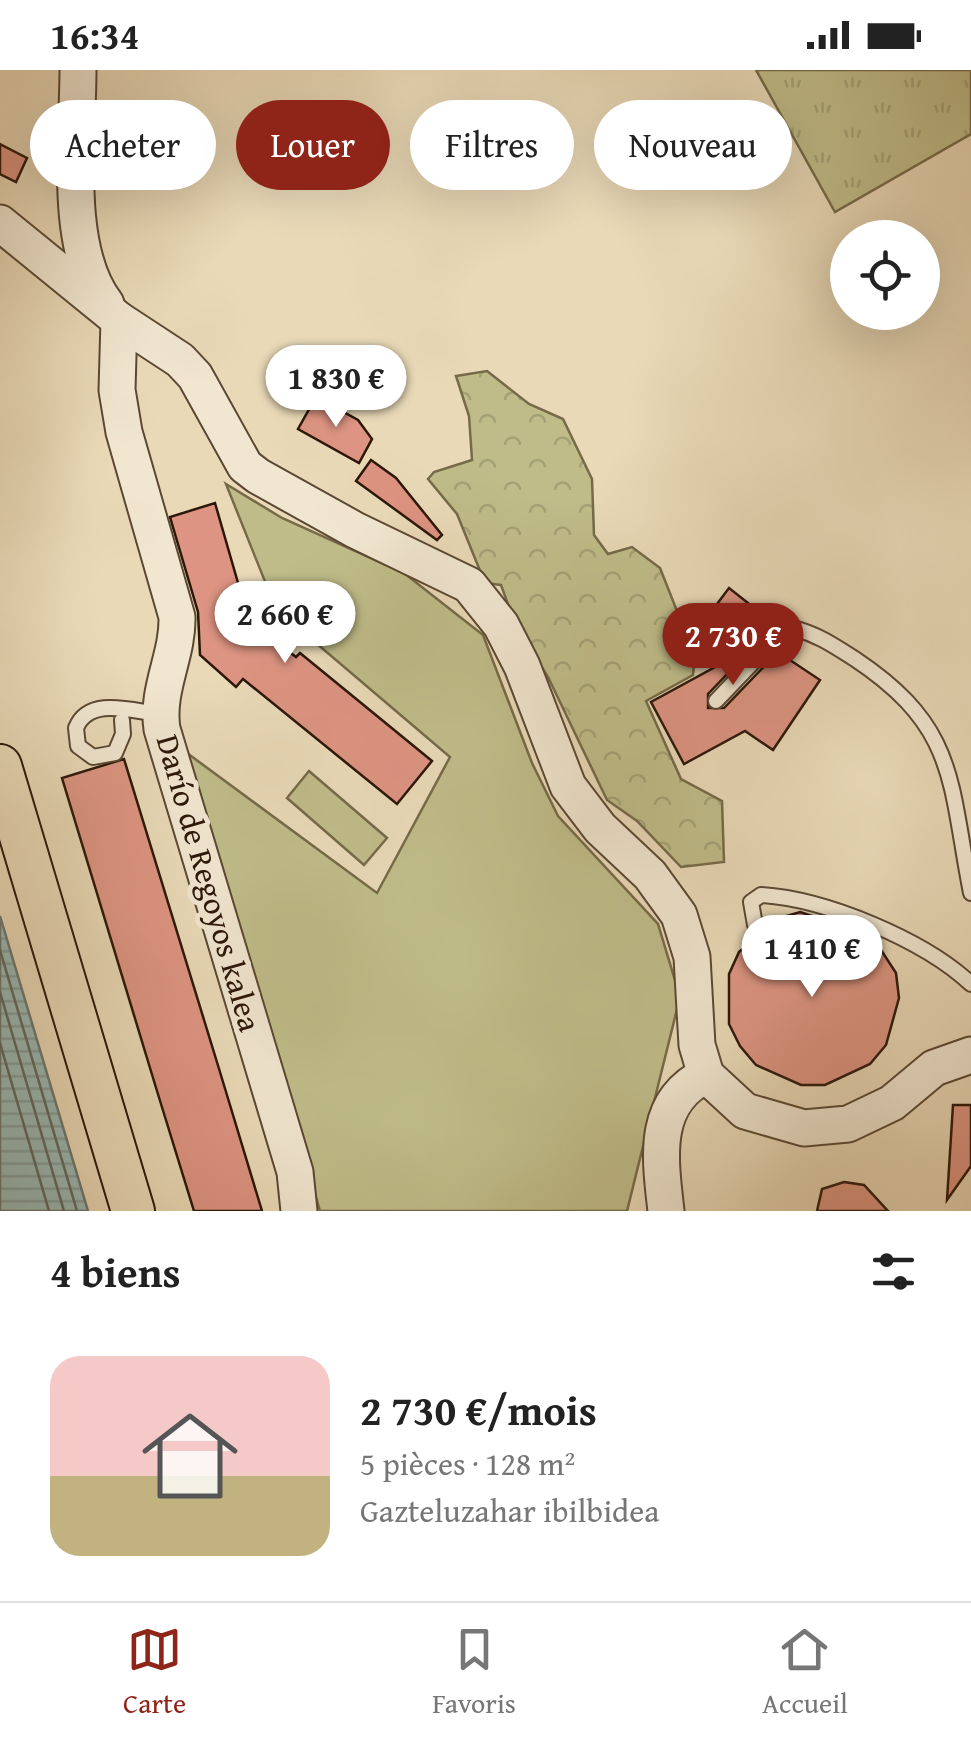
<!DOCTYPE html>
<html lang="fr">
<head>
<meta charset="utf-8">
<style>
	body { margin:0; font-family:"Gentium Book Plus",serif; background:#f6f6f6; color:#222; height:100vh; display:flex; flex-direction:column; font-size:38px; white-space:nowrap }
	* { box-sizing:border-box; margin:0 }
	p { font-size:32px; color:#767676 }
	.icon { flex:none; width:55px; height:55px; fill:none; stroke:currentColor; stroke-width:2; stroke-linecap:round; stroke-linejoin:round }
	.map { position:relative; height:1141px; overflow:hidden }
	.panel { display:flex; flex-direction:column; background:#fff; flex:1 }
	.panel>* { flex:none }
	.banner { position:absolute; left:30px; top:30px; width:912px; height:90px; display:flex; gap:20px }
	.fabs { position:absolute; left:830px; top:150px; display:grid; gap:20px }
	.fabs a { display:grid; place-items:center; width:110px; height:110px; border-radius:50%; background:#fff; box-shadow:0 10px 40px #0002; font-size:50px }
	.price { position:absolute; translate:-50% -85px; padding:0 22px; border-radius:35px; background:#fff; color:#222; font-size:32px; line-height:65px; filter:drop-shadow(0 2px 5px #0008) }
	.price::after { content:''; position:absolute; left:50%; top:60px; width:30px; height:22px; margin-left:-15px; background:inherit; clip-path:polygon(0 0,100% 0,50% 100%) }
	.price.on { background:#8f2418; color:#fff }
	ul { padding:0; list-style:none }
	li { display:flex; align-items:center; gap:30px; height:250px; padding:0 50px }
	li+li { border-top:2px solid #e0e0e0 }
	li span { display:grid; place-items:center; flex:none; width:280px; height:200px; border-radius:30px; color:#555 }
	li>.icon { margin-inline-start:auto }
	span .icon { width:120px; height:120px; fill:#fffc; stroke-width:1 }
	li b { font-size:42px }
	h2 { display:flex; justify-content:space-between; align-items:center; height:120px; padding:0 50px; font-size:42px }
	.tag { padding:0 35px; border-radius:45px; background:#fff; box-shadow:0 10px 40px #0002; font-size:35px; line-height:90px }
	.tag.on { background:#8f2418; color:#fff }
	.status { display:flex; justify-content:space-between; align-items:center; height:70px; padding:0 50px; background:#fff; direction:ltr }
	.status svg { height:28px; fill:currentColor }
	.tabs { display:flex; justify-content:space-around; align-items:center; height:140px; border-top:2px solid #e0e0e0; background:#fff; font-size:28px; color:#767676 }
	.tabs a { display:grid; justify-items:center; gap:5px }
	.tabs .on { color:#8f2418 }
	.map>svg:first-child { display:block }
</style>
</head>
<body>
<div class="status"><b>16:34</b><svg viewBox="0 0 49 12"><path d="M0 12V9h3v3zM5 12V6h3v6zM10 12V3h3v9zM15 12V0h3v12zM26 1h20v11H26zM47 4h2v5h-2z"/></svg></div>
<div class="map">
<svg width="971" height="1141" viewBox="0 0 971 1141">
	<defs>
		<pattern id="grass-tufts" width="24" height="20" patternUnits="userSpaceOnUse" patternTransform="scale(2.5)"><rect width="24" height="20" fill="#bfbc89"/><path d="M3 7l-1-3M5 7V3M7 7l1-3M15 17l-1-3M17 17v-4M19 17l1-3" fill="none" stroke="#a4a175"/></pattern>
		<pattern id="forest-crowns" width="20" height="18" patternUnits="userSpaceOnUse" patternTransform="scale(2.5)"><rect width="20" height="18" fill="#bfbc89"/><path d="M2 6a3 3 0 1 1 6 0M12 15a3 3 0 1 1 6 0" fill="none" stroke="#a4a175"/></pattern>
		<pattern id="water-rules" width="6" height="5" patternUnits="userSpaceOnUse" patternTransform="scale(2.5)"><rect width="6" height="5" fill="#99b9b5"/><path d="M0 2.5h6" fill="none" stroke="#849e9a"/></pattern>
	</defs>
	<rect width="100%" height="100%" fill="#e9d9b7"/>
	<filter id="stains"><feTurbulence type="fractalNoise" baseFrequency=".002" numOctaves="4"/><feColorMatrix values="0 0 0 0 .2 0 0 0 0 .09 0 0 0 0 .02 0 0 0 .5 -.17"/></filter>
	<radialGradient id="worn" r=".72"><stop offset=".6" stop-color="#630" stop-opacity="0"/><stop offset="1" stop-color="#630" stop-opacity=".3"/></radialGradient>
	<path fill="url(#grass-tufts)" stroke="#766a49" stroke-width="2.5" d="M756 0H971V64L835 142Z"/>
	<path fill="url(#forest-crowns)" stroke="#766a49" stroke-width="2.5" d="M487 301 529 334 563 349 592 409 594 465 608 484 632 477 660 498 679 546V574L694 595 693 605 646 631 681 709 722 731 724 792 681 797 637 751 607 730 548 607 516 556 501 515 485 513 457 444 428 409 434 402 472 390 469 346 456 306Z"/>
	<g fill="#bfbc89" stroke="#766a49" stroke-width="2.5">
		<path d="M226 414 282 448 404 503 483 565 532 693 558 746 658 854 680 927 627 1141H320L187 683 377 823 450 687 276 539Z"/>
		<path d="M309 701 387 768 364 795 287 728Z"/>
	</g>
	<path fill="url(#water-rules)" stroke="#6d7870" stroke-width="2.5" d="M0 846 88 1141H0Z"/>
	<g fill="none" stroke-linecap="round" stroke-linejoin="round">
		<g stroke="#62685f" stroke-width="2.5">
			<path d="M0 880 77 1141"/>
			<path d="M0 922 64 1141"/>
			<path d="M0 973 49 1141"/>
		</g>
	</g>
	<g fill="#dd9482" stroke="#2c1709" stroke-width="2.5">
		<path d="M0 74 27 88 16 112 0 104Z"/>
		<path d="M316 327 358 350 372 369 359 393 298 359Z"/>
		<path d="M371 390 396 408 442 465 437 470 356 411Z"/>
		<path d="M215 433 249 551 296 587 300 583 432 691 397 734 243 609 236 617 200 585 198 542 170 447Z"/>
		<path d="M729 518 758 541 744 559 760 570 708 624V638H724L778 582 820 610 773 680 745 661 684 694 651 632 715 597 687 574Z"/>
		<path d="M124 689 220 1002 262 1141H194L157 1021 62 708Z"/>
		<path d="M800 842 872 866 896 903 899 928 886 975 870 994 825 1015H801L756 995 740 976 729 954V904L739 882 776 849Z"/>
		<path d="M953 1035H971V1096L947 1130Z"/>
		<path d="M844 1112 864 1115 888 1141H817L822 1119Z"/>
	</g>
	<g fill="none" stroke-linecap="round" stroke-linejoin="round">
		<g stroke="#5b4834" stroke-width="18">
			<g id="service">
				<path d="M716 631 778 566 793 558C819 565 833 575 855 589 958 658 949 711 971 823"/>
				<path d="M122 650 123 664 115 683 93 687 78 676 76 658C89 626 132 641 159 644"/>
				<path d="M755 855 751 832 761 825C826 829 924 870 971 914"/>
			</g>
		</g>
		<g stroke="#5b4834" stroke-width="39">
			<g id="tertiary">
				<path d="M78 0C78 68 63 178 106 234"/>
				<path d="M0 153 119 250 180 290 195 306 245 396 258 406 355 460 469 515 501 555 522 596 568 716 600 758 650 805 679 845 692 887 697 975 706 1005 745 1041 804 1058 848 1054 892 1033 934 998 971 985"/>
				<path d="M119 250 117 320 124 362 177 547C178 586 156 619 162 659L295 1102 299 1141"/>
				<path d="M666 1141C660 1088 651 1032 706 1005"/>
			</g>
		</g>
		<g stroke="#2c1709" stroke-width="46">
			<path id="primary" d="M0 696 133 1141"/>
		</g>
		<use href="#service" stroke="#f1e6d0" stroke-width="14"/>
		<use href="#tertiary" stroke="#f1e6d0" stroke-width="35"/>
		<use href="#primary" stroke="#e9d9b7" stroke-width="42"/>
	</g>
	<g text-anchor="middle" stroke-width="10" stroke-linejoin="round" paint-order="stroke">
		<g font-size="32" fill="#2c1709" stroke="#f1e6d0">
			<text transform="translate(209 813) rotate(74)" y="11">Darío de Regoyos kalea</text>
		</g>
	</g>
	<rect width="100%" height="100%" filter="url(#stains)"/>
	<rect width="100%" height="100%" fill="url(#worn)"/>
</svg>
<div class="fabs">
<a><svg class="icon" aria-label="locate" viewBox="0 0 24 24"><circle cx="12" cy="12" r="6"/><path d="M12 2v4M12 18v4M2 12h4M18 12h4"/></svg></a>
</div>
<b class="price" style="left:336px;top:360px">1 830 €</b>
<b class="price" style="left:285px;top:596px">2 660 €</b>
<b class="price on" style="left:733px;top:618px">2 730 €</b>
<b class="price" style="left:812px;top:930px">1 410 €</b>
<div class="banner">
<a class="tag">Acheter</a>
<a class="tag on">Louer</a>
<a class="tag">Filtres</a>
<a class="tag">Nouveau</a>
</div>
</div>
<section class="panel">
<h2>4 biens<svg class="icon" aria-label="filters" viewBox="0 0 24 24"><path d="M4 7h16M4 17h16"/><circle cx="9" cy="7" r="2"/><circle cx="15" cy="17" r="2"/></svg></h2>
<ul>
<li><span style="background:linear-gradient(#f6c9c9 60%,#c2b280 0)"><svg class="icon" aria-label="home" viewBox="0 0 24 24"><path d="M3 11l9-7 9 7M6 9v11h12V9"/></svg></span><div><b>2 730 €/mois</b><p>5 pièces · 128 m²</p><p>Gazteluzahar ibilbidea</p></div></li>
</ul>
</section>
<nav class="tabs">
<a class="on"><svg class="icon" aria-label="map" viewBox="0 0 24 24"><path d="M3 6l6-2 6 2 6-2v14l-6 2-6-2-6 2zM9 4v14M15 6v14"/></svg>Carte</a>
<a><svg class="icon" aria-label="saved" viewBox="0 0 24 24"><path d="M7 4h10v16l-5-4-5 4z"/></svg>Favoris</a>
<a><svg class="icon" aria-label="home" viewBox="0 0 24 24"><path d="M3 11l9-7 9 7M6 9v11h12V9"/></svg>Accueil</a>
</nav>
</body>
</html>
